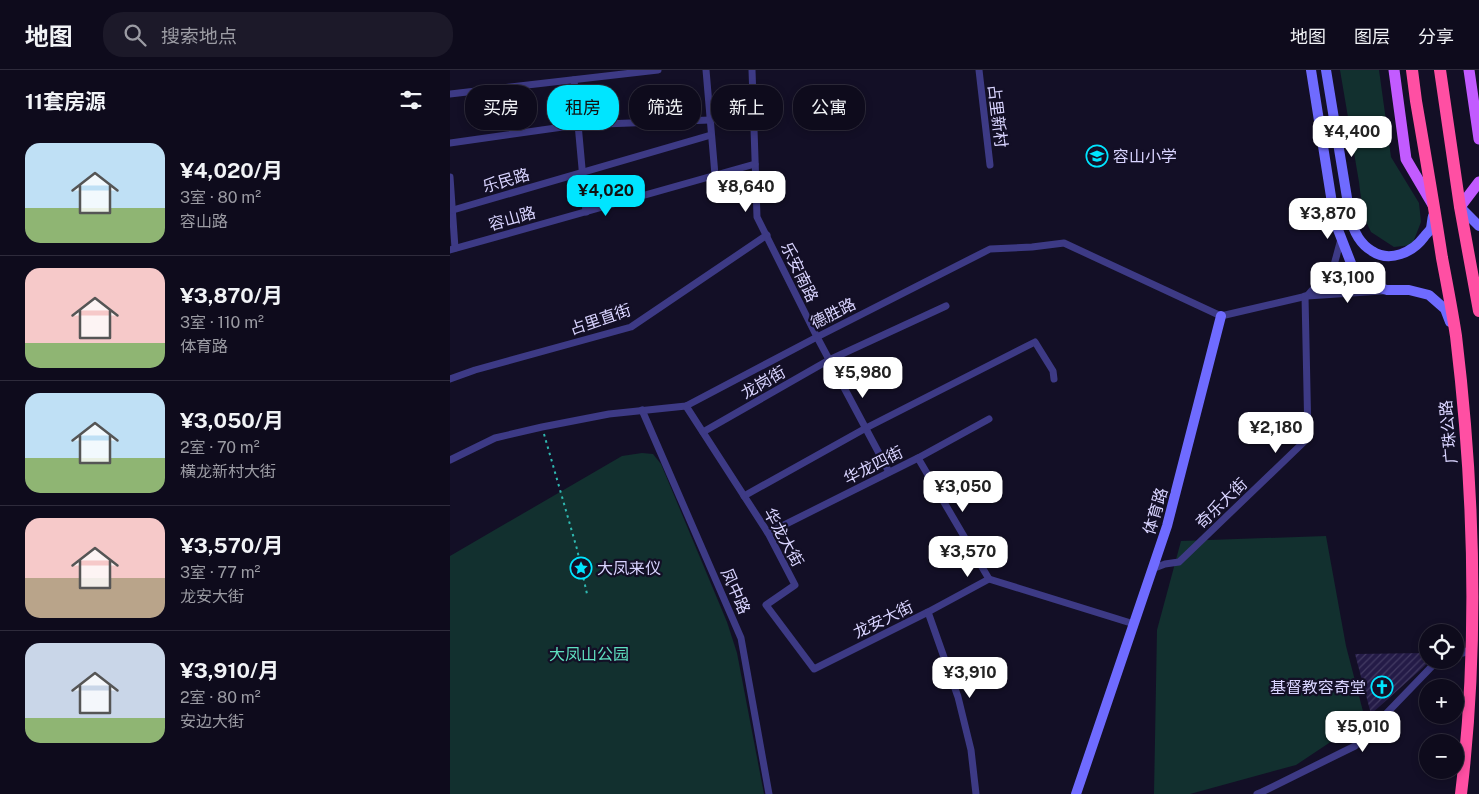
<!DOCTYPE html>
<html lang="zh">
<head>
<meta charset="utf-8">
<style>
	body { margin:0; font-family:"Public Sans","Noto Sans SC",sans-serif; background:#1c1929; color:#f1f3f6; height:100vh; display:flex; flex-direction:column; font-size:19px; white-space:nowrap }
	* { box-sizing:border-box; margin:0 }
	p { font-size:16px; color:#9b9ba3 }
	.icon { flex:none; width:28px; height:28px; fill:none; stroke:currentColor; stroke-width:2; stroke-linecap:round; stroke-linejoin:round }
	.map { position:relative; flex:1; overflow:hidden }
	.panel { display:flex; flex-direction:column; background:#0e0b1c; width:450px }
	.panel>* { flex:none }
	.banner { position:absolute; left:15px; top:15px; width:475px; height:45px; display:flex; gap:10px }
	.buttons { position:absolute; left:969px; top:554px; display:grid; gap:10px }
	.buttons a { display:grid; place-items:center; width:45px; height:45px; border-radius:50%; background:#0e0b1c; box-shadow:0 2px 8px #0003,0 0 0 1px #2e2b3b; font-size:25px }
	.price { position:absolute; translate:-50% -42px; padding:0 11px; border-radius:10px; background:#fff; color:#222; font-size:16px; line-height:32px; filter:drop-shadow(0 1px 2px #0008) }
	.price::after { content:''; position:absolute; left:50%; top:30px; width:15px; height:11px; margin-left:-8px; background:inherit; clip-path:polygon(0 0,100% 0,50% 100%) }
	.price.active { background:#00e5ff; color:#111 }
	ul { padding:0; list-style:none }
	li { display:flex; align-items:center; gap:15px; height:125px; padding:0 25px }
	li+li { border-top:1px solid #2e2b3b }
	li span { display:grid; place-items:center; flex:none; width:140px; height:100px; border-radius:15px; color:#555 }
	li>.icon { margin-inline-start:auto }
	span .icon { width:60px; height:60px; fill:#fffc; stroke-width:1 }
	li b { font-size:21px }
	h2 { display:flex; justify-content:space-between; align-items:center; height:60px; padding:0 25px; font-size:21px }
	.tag { padding:0 18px; border-radius:20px; background:#0e0b1c; box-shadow:0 2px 8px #0003,0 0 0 1px #2e2b3b; font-size:18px; line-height:45px }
	.tag.active { background:#00e5ff; color:#111 }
	header { display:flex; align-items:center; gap:30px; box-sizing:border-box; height:70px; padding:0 25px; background:#0e0b1c; border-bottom:1px solid #2e2b3b }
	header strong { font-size:24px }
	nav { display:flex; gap:28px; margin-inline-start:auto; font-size:18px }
	.search { width:350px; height:45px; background:#1c1929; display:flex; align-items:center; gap:12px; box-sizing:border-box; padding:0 18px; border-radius:20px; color:#9b9ba3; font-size:19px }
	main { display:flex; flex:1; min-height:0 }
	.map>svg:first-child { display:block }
</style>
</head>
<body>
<header>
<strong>地图</strong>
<div class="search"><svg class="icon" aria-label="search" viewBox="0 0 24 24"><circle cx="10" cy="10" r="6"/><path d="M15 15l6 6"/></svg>搜索地点</div>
<nav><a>地图</a><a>图层</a><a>分享</a></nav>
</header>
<main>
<section class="panel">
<h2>11套房源<svg class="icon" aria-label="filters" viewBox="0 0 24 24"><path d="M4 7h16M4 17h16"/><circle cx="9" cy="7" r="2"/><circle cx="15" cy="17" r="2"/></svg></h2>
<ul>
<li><span style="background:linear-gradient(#bfe0f5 65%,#8fb573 0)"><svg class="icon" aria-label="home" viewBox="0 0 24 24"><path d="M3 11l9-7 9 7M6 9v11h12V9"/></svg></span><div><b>¥4,020/月</b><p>3室 · 80 m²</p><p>容山路</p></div></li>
<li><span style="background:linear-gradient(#f6c9c9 75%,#8fb573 0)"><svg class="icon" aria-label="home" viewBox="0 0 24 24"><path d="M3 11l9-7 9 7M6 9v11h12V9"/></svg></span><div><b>¥3,870/月</b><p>3室 · 110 m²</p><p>体育路</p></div></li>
<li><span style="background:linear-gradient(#bfe0f5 65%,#8fb573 0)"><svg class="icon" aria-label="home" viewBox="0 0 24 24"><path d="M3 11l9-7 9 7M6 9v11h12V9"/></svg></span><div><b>¥3,050/月</b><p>2室 · 70 m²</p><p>横龙新村大街</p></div></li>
<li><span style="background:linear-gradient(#f6c9c9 60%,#b9a48a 0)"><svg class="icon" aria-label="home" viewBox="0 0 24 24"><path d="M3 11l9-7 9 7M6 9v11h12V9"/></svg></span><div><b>¥3,570/月</b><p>3室 · 77 m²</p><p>龙安大街</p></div></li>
<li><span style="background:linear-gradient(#c9d6e8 75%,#8fb573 0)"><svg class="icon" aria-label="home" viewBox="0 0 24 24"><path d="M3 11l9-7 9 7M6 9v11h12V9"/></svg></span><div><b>¥3,910/月</b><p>2室 · 80 m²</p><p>安边大街</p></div></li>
</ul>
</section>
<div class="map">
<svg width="1029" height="724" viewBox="0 0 1029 724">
	<defs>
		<pattern id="building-hatch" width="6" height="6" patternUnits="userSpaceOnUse" patternTransform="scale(1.25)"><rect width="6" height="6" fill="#241b47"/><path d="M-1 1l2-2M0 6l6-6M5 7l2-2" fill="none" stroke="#433b63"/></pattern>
	</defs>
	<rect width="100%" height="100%" fill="#130f26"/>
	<g fill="#12302f">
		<path d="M890 0H929L941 87 969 133 971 152 962 175 944 177 921 162 913 145 909 112Z"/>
		<path d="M192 383 203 384 211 394 277 552 287 583 314 724H0V486L172 386Z"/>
		<path d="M876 466 896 576 915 649 846 695 740 724H704L707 560 731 471Z"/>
	</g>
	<path fill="url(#building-hatch)" d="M978 583V593L921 644 905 584Z"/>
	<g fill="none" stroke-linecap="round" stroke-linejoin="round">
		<path stroke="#2fb8b0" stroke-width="2" stroke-dasharray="2.5 4" stroke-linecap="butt" d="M94 364 127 479 137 524"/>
		<g stroke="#3d3a85" stroke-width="7">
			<path d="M256 0 265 105"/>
			<path d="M302 0 307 147 367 267 439 402"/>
			<path d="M529 0 540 95"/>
			<path d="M124 10 136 142"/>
			<path d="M0 24 208 0"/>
			<path d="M0 73 127 55 260 50"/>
			<path d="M0 107 5 178"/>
			<path d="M3 140 261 65"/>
			<path d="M0 180 305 94"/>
			<path d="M857 226 884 195 891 169"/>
			<path d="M0 309 25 300 181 257 317 165"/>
			<path d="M236 336 318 463 345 515 316 535 364 599 478 542 539 509 684 554"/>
			<path d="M192 340 291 568 319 724"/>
			<path d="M253 362 379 290 496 236"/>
			<path d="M468 388 539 509"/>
			<path d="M0 390 45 368 92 357 159 344 236 336 367 267 540 179 582 177 614 173 771 246 857 226 932 221"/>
			<path d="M294 426 416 358 585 272 603 301 604 309"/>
			<path d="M318 463 468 388 539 349"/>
			<path d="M702 499 715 494 729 492 858 368 855 226"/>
			<path d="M478 542 508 627 521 680 526 724"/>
			<path d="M1005 584 1013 583 1021 579"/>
			<path d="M807 724 812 722 905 676 988 590"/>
		</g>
		<g stroke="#6f6bff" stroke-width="10">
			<path d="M861 0 885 152 906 206 919 215 937 220H959L979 225 995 239 1000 252"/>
			<path d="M876 0 900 146C903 160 910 174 922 181 940 193 963 182 974 167 976 164 980 161 981 158 982 154 982 149 983 146"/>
			<path d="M1010 137 1029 156"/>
			<path d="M626 724 717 456 771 246"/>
		</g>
		<g stroke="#c25bff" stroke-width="11">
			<path d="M944 0 956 89 983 135"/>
			<path d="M1019 0 1029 69"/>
			<path d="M1010 137 1029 112"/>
		</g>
		<g stroke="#ff4fa3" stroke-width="12">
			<path d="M962 0 966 31C975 83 984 136 992 188 997 214 1002 240 1006 266 1024 416 1029 575 1011 724"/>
			<path d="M990 0 1010 137 1029 241"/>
		</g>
	</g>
	<defs>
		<g id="school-ring" transform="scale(1.125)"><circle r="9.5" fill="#130f26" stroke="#00e5ff" stroke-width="1.5"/><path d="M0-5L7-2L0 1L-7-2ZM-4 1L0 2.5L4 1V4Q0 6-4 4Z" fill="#00e5ff"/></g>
		<g id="sight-ring" transform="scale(1.125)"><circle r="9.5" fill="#130f26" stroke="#00e5ff" stroke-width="1.5"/><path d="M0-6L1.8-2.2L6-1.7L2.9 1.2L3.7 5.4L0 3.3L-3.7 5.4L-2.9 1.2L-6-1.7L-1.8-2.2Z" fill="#00e5ff"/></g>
		<g id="church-ring" transform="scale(1.125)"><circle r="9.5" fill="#130f26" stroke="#00e5ff" stroke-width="1.5"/><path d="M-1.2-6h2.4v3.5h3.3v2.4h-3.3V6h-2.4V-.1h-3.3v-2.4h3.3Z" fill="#00e5ff"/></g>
	</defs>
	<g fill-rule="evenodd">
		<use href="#school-ring" x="647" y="86"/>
		<use href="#sight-ring" x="131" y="498"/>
		<use href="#church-ring" x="932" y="617"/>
	</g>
	<g text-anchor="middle" stroke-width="4.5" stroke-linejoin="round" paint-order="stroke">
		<g font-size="16" fill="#d9d4ff" stroke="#130f26">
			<text transform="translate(548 46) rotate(83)" y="6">占里新村</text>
			<text transform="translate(56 110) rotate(-16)" y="6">乐民路</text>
			<text transform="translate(62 148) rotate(-16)" y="6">容山路</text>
			<text transform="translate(350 202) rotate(64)" y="6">乐安南路</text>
			<text transform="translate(383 243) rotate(-27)" y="6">德胜路</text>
			<text transform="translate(150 249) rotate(-19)" y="6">占里直街</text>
			<text transform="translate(313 312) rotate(-30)" y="6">龙岗街</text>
			<text transform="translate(998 362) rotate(-95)" y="6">广珠公路</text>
			<text transform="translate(423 395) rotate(-27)" y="6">华龙四街</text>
			<text transform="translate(771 433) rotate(-44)" y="6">奇乐大街</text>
			<text transform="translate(705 441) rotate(-73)" y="6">体育路</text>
			<text transform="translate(334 467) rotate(61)" y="6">华龙大街</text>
			<text transform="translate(286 521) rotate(66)" y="6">凤中路</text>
			<text transform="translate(433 549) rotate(-26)" y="6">龙安大街</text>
		</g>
		<g font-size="16" fill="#d9d4ff" stroke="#130f26" text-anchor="start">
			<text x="663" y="92">容山小学</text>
			<text x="147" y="504">大凤来仪</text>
			<text x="916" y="623" text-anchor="end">基督教容奇堂</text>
		</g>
		<g font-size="16" fill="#5fe0c0" stroke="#130f26">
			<text x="139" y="590">大凤山公园</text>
		</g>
	</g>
</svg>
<div class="buttons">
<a><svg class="icon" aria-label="locate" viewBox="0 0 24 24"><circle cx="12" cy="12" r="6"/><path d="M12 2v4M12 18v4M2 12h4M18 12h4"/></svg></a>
<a>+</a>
<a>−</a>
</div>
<b class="price" style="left:902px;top:88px">¥4,400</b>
<b class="price" style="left:296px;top:143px">¥8,640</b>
<b class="price active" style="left:156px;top:147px">¥4,020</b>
<b class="price" style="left:878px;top:170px">¥3,870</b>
<b class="price" style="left:898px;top:234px">¥3,100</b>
<b class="price" style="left:413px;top:329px">¥5,980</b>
<b class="price" style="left:826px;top:384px">¥2,180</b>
<b class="price" style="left:513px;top:443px">¥3,050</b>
<b class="price" style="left:518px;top:508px">¥3,570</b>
<b class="price" style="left:520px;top:629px">¥3,910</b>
<b class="price" style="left:913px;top:683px">¥5,010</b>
<div class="banner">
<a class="tag">买房</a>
<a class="tag active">租房</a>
<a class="tag">筛选</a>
<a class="tag">新上</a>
<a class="tag">公寓</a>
</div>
</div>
</main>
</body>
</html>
